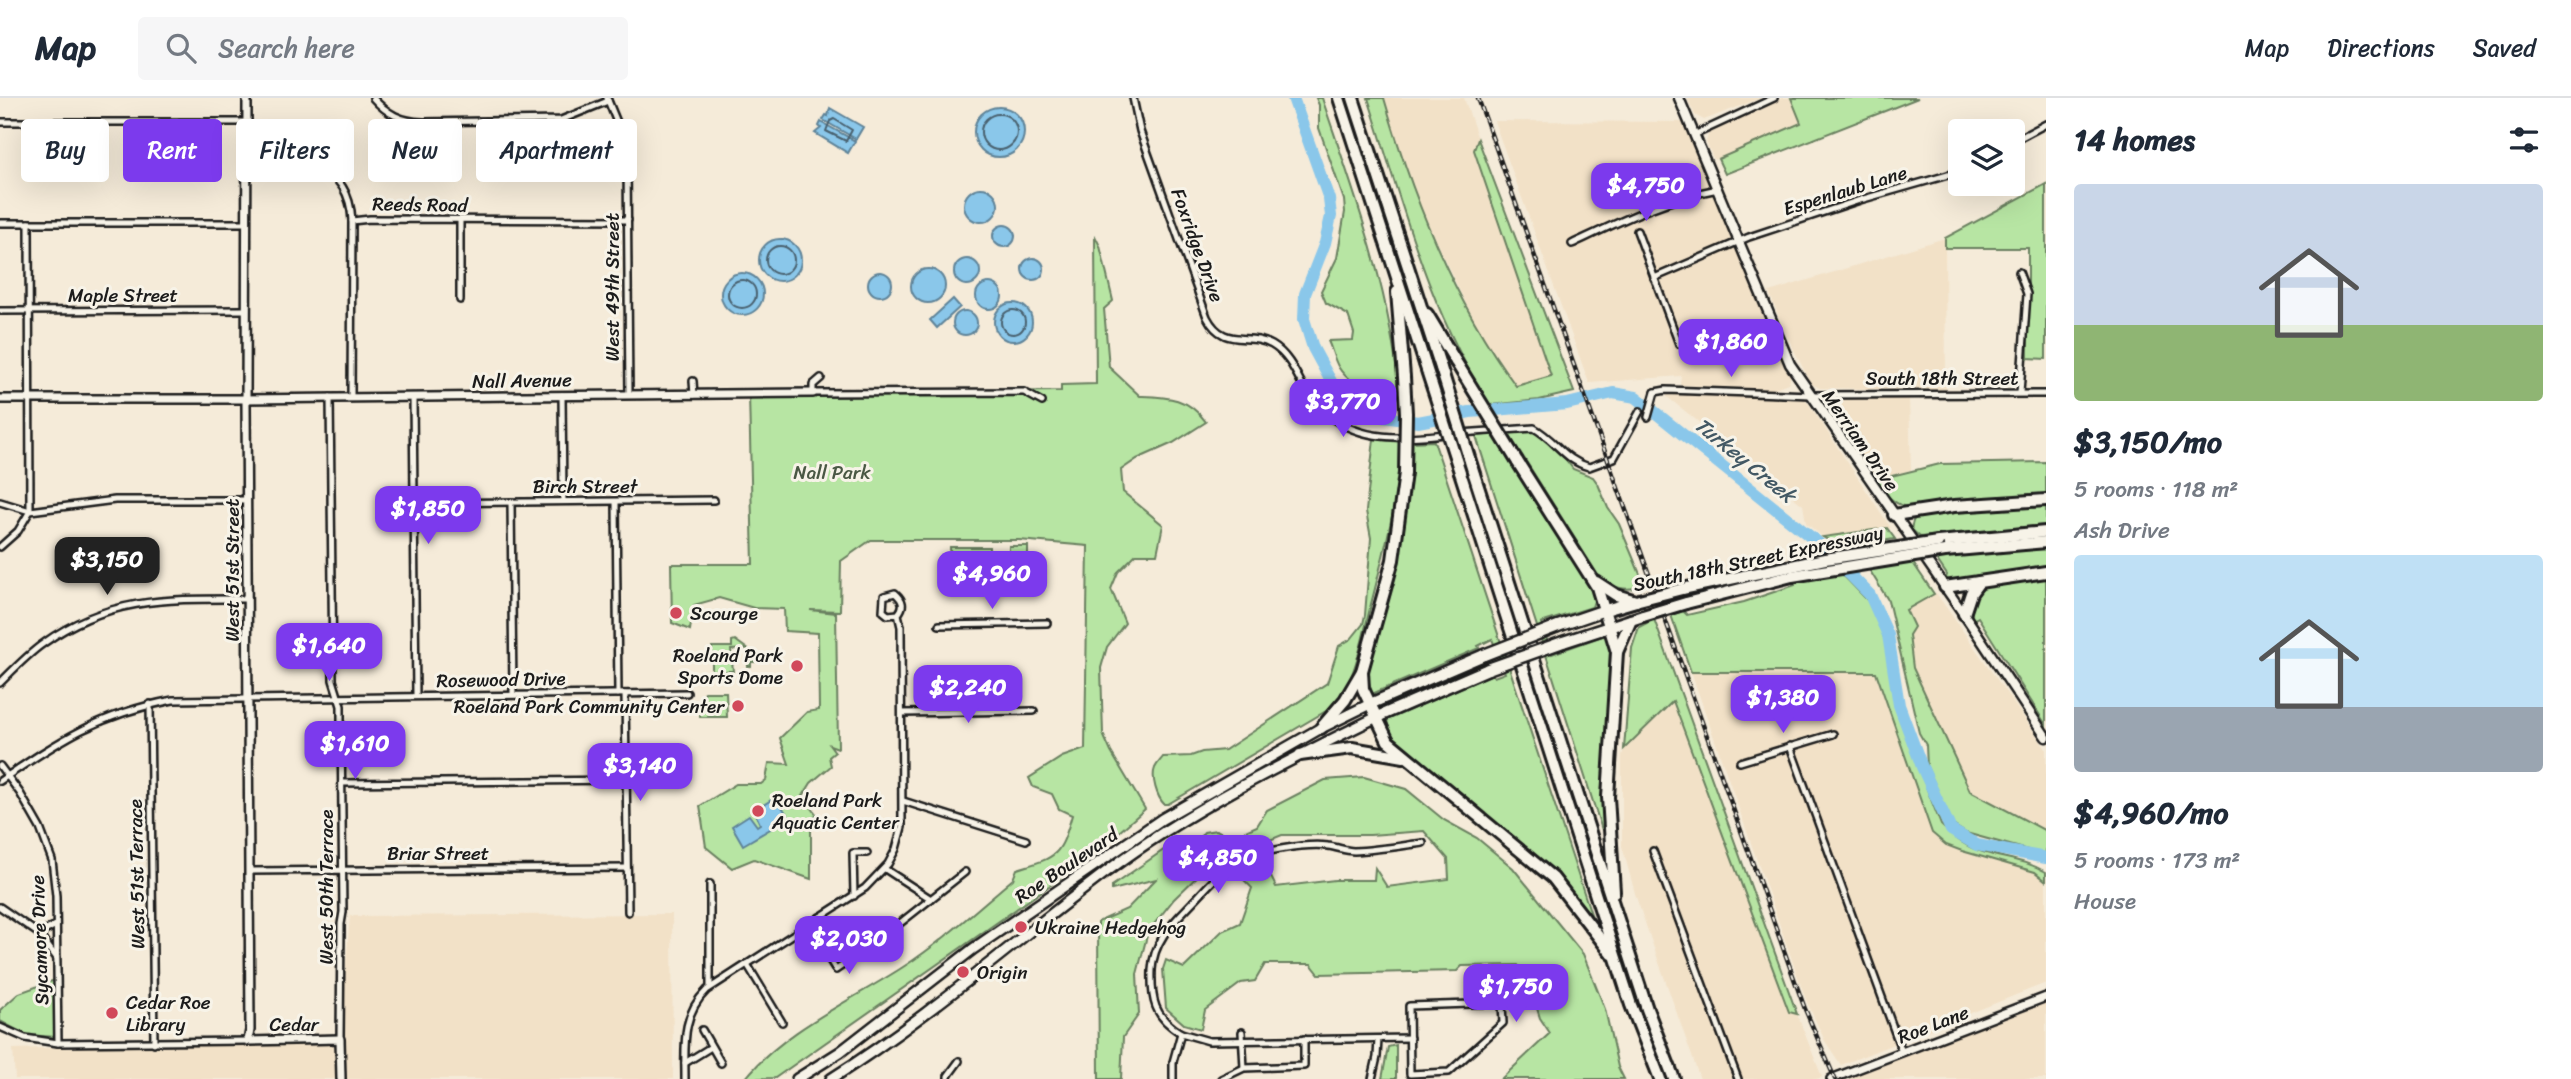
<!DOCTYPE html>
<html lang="en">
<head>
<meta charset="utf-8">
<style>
	body { margin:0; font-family:Sriracha,sans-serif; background:#f6f6f7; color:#1f2937; height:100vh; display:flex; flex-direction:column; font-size:26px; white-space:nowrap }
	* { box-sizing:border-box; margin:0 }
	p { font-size:23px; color:#747a83 }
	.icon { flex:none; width:38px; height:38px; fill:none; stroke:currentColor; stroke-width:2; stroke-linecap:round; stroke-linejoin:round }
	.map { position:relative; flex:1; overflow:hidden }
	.details { display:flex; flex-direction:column; background:#fff; width:525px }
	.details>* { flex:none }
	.guide { position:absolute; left:21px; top:21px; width:665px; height:63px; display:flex; gap:14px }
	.controls { position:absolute; left:1948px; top:21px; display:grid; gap:14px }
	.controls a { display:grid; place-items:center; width:77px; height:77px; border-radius:7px; background:#fff; box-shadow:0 7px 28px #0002; font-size:35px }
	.price { position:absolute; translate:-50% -60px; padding:0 16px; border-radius:14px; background:#7c3aed; color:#fff; font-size:23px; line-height:46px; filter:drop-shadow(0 2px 4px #0008) }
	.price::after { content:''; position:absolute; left:50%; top:42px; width:21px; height:16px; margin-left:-10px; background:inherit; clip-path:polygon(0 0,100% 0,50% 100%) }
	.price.on { background:#222; color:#fff }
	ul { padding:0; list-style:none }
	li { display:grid; align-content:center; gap:14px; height:371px; padding:0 28px }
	li span { display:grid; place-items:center; height:217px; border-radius:7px; color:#555 }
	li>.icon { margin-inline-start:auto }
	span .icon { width:126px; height:126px; fill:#fffc; stroke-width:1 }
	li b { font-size:30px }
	h2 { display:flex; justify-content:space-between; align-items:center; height:84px; padding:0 28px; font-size:30px }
	.chip { padding:0 24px; border-radius:7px; background:#fff; box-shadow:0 7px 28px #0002; font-size:24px; line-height:63px }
	.chip.on { background:#7c3aed; color:#fff }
	header { display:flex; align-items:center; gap:42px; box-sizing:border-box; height:98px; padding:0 35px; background:#fff; border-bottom:2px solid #e0e1e3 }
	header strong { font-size:33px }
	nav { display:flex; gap:38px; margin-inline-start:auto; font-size:24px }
	.search { width:490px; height:63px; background:#f6f6f7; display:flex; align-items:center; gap:18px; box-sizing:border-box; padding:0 24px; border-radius:7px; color:#747a83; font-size:26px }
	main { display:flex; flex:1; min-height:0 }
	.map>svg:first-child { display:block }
</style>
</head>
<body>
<header>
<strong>Map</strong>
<div class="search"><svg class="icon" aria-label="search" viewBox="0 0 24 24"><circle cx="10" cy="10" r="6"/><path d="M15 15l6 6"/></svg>Search here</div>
<nav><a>Map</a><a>Directions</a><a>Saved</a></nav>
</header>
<main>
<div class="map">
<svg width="2046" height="981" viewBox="0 0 2046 981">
	<rect width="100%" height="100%" fill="#f5ebd9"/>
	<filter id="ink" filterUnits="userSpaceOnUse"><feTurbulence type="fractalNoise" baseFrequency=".0143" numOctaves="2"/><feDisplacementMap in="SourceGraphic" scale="14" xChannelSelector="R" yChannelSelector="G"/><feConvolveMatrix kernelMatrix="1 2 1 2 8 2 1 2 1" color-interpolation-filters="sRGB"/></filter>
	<g filter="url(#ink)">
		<g fill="#f2e1c7">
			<path d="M1384 0H1464L1478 41 1474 52 1551 279 1516 288 1479 233 1429 129 1410 83Z"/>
			<path d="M1687 0H1761L1704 22 1695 17Z"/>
			<path d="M1783 0H1791L1801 25 1714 62 1706 44 1710 31Z"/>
			<path d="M1494 23 1685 24 1762 209 1790 271V282L1788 285 1770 292 1680 287 1681 278 1589 285Z"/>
			<path d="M1945 140 1946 292 1820 290 1811 286 1784 232 1769 194Z"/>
			<path d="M1672 295 1797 298 1805 300 1891 430 1823 439 1806 425 1803 407 1666 298Z"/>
			<path d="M1832 299 1909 300 1911 372 1875 382 1826 310V303Z"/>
			<path d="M1936 495 2046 651V733L1970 693 1913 570 1905 512Z"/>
			<path d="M1691 574H1876L1933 735 1962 753 2035 774 2046 783V885L1841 967 1825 943 1806 902Z"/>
			<path d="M1673 602 1789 914 1797 916 1822 979 1817 981H1700L1636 799 1622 748V658L1624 651Z"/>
			<path d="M672 816 673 981H15L13 951 340 941 350 818Z"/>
			<path d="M2046 905V981H1844Z"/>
		</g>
		<g fill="#b7e5a3" stroke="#6a8060" stroke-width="2">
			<path d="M1316 0H1322C1355 98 1389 188 1399 292 1391 294 1384 298 1376 297 1364 294 1345 280 1339 270 1334 262 1332 251 1328 243L1353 242 1354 235 1348 217 1326 205 1321 193 1337 160 1345 114 1344 102 1319 30V7Z"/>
			<path d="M1368 0H1384C1413 101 1453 203 1516 288L1551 278 1474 52 1478 41 1574 294 1539 302 1490 307C1429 214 1402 105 1368 0Z"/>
			<path d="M1791 0H1918L1725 76 1718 61 1801 25Z"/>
			<path d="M2046 86V261L2028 260V150H1945V140Z"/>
			<path d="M1095 138 1100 148 1113 203 1104 211 1109 269 1140 298C1167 299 1188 299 1206 324L1173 345 1137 361 1121 372 1123 394 1163 427 1157 456H1136L1118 474 1111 491 1125 525 1107 549 1101 570 1103 636 1111 654 1145 711 1110 742 1062 779 775 980 745 981C784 932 851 903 903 869 942 844 977 811 1013 781L1017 771C1057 759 1060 759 1072 717L1059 711 1052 696 1033 689 1029 680 1062 659 1085 651 1088 448 1019 442H871L841 463 840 513 810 512 836 515 838 650 830 647 835 654 829 659 831 668 811 685 803 698 817 717 811 722V781L754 761 732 770 706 749 700 708 736 686H761L766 682 769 665 789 666 780 640 807 614 819 612 818 535 785 533 784 511 754 510 719 500 694 507 690 532 672 525 671 466H753L749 296 1061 293V287L1096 286Z"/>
			<path d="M1530 333 1541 336 1557 350 1573 371 1593 379 1598 386 1608 410 1619 426 1645 488C1626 493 1613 492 1598 477L1508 335Z"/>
			<path d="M1496 336 1591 487 1595 500 1592 509 1541 525 1552 556 1608 536 1610 550 1605 731 1602 732 1476 338Z"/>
			<path d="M1374 341 1401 344C1399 401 1384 455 1370 510 1364 535 1358 565 1347 588 1342 598 1334 605 1326 613L1168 706H1164C1157 699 1151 680 1155 670 1157 666 1160 663 1163 659L1191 658 1202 654 1225 652 1327 585 1339 548 1351 541 1363 526 1365 517 1371 440 1366 413Z"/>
			<path d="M1434 343 1593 822 1590 823 1579 807 1395 643 1390 636 1387 622 1492 576 1494 579 1505 575 1492 541 1478 548 1479 550 1372 596 1367 577 1398 468 1406 414 1411 344Z"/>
			<path d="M2046 364V398L1908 409C1892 407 1884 393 1875 382L1940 366Z"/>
			<path d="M2046 406V427L1920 439 1911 431 1913 423 1918 417 1993 408Z"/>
			<path d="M1887 430 1895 441 1840 449 1823 439Z"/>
			<rect x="1009" y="448" width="19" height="20"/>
			<path d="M950 449H989V468L951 469Z"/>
			<path d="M2046 451V471L1951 484 1946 480 1947 477 1935 459Z"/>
			<path d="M1911 462 1934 496 1906 512 1914 529 1909 537 1913 570 1970 693 2046 733V757L1966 735 1953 727 1927 669 1926 647 1919 635 1888 502 1867 468Z"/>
			<path d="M1838 472 1870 505 1878 522 1885 543 1898 617 1941 727C1952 738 1968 750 1983 754 2005 761 2026 762 2046 774V783L2035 774 1962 753 1946 747 1932 735 1876 574H1691L1671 517 1683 513 1687 517 1744 504 1795 487V482Z"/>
			<path d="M2046 479V627L1978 519 1973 522C1961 479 2019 483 2046 479Z"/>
			<path d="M1654 521 1797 916 1789 914 1673 603 1624 651 1632 550 1639 529Z"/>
			<path d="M735 542 750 553 755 564H751V568H748L747 551 731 552 733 573H712V549H732V543Z"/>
			<path d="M705 594H726L727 619H700V600Z"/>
			<path d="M1364 679 1406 691 1444 722 1477 740 1513 770 1583 856 1605 911 1618 969 1624 981H1501L1550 935 1540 920 1531 891 1518 867 1462 868 1457 873 1319 876 1311 866H1265L1255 883 1241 885 1205 912 1201 931 1184 926 1166 910 1163 871 1166 862 1184 870 1222 833 1240 825 1252 790 1242 780 1267 771 1276 789 1335 782H1374L1375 770 1387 789 1449 781 1448 761 1424 733 1370 737H1282L1210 766 1174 801 1148 834 1137 876 1139 916 1123 939 1121 981H1099L1098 824 1127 811 1156 781 1112 792V788L1165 751 1190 752 1204 734 1216 732 1232 739 1257 728 1267 712 1325 682Z"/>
			<path d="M55 882 57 939 26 937 0 923V912L19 895Z"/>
			<path d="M1396 947V981H1382L1388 949Z"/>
		</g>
		<g fill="#8ac7ea" stroke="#5e8398" stroke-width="2">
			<circle cx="999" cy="34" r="25"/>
			<path d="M830 10 863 29 856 41 823 22 826 17 828 18Z"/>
			<path d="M821 24 855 43 848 55 815 35 821 30 819 28Z"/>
			<circle cx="981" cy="107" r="17"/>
			<circle cx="1004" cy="138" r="11"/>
			<circle cx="780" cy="162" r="21"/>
			<circle cx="1033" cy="171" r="11"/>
			<circle cx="967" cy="174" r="13"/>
			<circle cx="928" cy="188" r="17"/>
			<circle cx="880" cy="186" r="12"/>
			<circle cx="742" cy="196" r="21"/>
			<circle cx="989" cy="198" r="13"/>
			<path d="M953 201 960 209 937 230 930 222Z"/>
			<circle cx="1013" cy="224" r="19"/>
			<circle cx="965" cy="225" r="12"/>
			<path d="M776 699 789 720 743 747 732 728 749 717 757 728 760 726 754 713Z"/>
		</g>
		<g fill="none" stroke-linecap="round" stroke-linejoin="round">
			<g stroke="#48606e" stroke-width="2">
				<circle cx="999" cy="34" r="18"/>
				<path d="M834 21 852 32 846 43 826 33 830 23Z"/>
				<circle cx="780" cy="162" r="14"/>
				<circle cx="742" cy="196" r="14"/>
				<circle cx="1013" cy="224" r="12"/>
			</g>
			<path stroke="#8ac7ea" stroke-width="12" d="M1293 0 1329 101 1331 118 1325 145 1305 196 1304 221 1313 250 1333 287 1359 307 1384 319 1418 324 1470 314 1567 306 1613 295 1636 299 1822 448 1870 497 1888 537 1899 607 1922 669 1951 732 1977 747 2046 760"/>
			<g stroke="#1c1c1c" stroke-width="10">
				<g id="minor">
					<path d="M373 0C387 16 401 23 423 24L561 22 608 3"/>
					<path d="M607 0 623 39 627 63 629 297"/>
					<path d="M1133 0 1140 33 1207 219C1224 252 1248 233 1272 247 1291 258 1298 281 1309 299 1313 307 1321 312 1328 317 1364 345 1405 340 1446 336"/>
					<path d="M0 24H247"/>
					<path d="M1694 37 1774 0"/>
					<path d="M2012 44 2046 26"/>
					<path d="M247 64C296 62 349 60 352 123L351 299"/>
					<path d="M460 122V202"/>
					<path d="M352 123 370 121 628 122"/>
					<path d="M0 125H246"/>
					<path d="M1637 133 1679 246"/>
					<path d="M1572 146C1621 123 1664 101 1718 91"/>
					<path d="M2019 174 2027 196 2020 295"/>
					<path d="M1654 180 1749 139 1860 102 1948 77 1960 71"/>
					<path d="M0 213 246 212"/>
					<path d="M821 280 813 287V295L1024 294 1042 304"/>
					<path d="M693 283 694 297"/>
					<path d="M562 297 563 403"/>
					<path d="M330 299 333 582 341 608V623L343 814 341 826 340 941"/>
					<path d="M413 299 416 598"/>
					<path d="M1648 319 1655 294 1666 292 1811 297 2046 296"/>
					<path d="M1460 335 1534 330C1557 343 1564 362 1589 369L1614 360 1640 313"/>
					<path d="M0 404 30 413 115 402H247"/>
					<path d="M511 404 513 596"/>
					<path d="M616 404 618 596"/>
					<path d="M415 405 714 402"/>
					<path d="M0 449 18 433 30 413 29 125"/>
					<path d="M939 527 1047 525"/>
					<path d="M0 585C14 571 28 556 44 545 109 498 172 501 247 501"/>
					<path d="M625 596 628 814"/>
					<path d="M150 606 154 945"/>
					<path d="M902 615 1034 613"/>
					<path d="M1790 648 1902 954"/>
					<path d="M1740 664 1833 636"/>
					<path d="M0 668 20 695 40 730 52 762 56 798 58 945"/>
					<path d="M0 683C60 642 99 616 173 602L687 595"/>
					<path d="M342 685 626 682"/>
					<path d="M903 703 1026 742"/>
					<path d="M1653 753 1738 981"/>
					<path d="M885 771 931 801"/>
					<path d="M250 773 627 770"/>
					<path d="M710 786V889"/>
					<path d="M854 798 853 755H867"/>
					<path d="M0 809 39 836 56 859"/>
					<path d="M808 827 836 872 849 863 820 819"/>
					<path d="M39 836 56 827"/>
					<path d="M885 837 965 774"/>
					<path d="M747 866 782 924"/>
					<path d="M1502 905 1503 925 1449 974 1410 976 1409 908Z"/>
					<path d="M0 929 25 940 58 945 248 943"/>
					<path d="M702 932 721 965"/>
					<path d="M1242 934 1244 970 1304 968V941"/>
					<path d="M1181 935 1209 943 1410 940"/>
					<path d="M685 965 711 949"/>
					<path d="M685 981C685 947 681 917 707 892L865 790 888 766 896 751 902 729 901 529 898 516C905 508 903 502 895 495L884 498 883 513 888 517 898 516"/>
					<path d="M948 981V978L959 963"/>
					<path d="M1173 981V964L1181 935C1154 919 1151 902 1152 872 1153 846 1170 827 1188 809 1204 793 1218 774 1239 763 1259 753 1306 745 1328 748 1337 749 1345 753 1354 753 1377 752 1400 748 1423 745"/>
					<path d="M1221 981 1244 970"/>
					<path d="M1372 981 1377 959 1378 941"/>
				</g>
			</g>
			<g stroke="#1c1c1c" stroke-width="12">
				<g id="tertiary">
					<path d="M247 0 246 306 250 932 248 943 340 941 341 981"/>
					<path d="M0 301H246L813 295"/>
					<path d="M1831 981 2046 899"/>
				</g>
			</g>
			<g stroke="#1c1c1c" stroke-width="13">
				<path id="secondary" d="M1679 0 1790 266 1970 525 2046 639"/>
			</g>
			<g stroke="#1c1c1c" stroke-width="14">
				<g id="primary">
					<path d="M797 981 840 954 973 851 1162 721 1321 630 1370 606"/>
					<path d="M831 981C929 919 1013 844 1106 774 1190 711 1284 665 1377 619"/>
				</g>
			</g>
			<g stroke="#1c1c1c" stroke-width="15">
				<g id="trunk">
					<path d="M1558 528 1602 513"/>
					<path d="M1563 544 1609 529"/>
					<path d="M1370 606 1484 557"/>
					<path d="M1377 619 1488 571"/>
				</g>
			</g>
			<g stroke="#1c1c1c" stroke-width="16">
				<g id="motorway">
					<path d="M1339 0 1425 266"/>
					<path d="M1353 0 1441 270"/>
					<path d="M1397 194 1404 279"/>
					<path d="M1427 216 1456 264"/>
					<path d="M1517 363 1597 489 1617 554 1608 699 1614 794"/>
					<path d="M1460 374 1631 907 1660 981"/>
					<path d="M1474 376 1647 911 1674 981"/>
					<path d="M1894 417 1954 408 2046 402"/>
					<path d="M1938 444 2046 434"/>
					<path d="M1945 453 2046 444"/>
					<path d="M1596 484 1616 497 1636 503"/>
					<path d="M1945 489 2046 474"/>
					<path d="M1682 491 1787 469"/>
					<path d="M1686 505 1792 478"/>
					<path d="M1602 513 1636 503"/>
					<path d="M1964 516 1971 495 1979 484"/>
					<path d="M1609 529 1643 518"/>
					<path d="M1617 554 1631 522"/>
					<path d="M1362 573 1363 591 1388 643 1553 780 1612 856"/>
					<path d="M1321 630 1345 602 1362 573 1393 462 1405 375"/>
					<path d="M1300 657 1352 650 1404 659"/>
				</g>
			</g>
			<use href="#minor" stroke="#f7f3e8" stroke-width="5"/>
			<use href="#tertiary" stroke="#f7f3e8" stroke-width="7"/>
			<use href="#secondary" stroke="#f7f3e8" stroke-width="8"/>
			<use href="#primary" stroke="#f7f3e8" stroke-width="9"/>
			<use href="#trunk" stroke="#f7f3e8" stroke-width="10"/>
			<use href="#motorway" stroke="#f7f3e8" stroke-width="10"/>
			<g stroke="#1c1c1c" stroke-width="4.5">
				<path id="rail" d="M1478 0 1805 911 1835 981"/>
			</g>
			<use href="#rail" stroke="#f7f3e8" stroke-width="2" stroke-dasharray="5" stroke-linecap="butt"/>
			<g stroke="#1c1c1c" stroke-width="15" stroke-linecap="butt">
				<g id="trunk-bridge">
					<path d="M1484 557 1558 528"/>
					<path d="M1488 571 1563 544"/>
				</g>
			</g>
			<g stroke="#1c1c1c" stroke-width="16" stroke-linecap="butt">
				<g id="motorway-bridge">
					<path d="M1456 264 1517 363"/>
					<path d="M1425 266 1460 374"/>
					<path d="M1441 270 1474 376"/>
					<path d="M1404 279 1406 315 1405 375"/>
					<path d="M1787 469 1825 461 1938 444"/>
					<path d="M1792 478 1945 453"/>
					<path d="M1639 502 1682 491"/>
					<path d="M1643 518 1686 505"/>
				</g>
			</g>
			<use href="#trunk-bridge" stroke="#f7f3e8" stroke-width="10"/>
			<use href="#motorway-bridge" stroke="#f7f3e8" stroke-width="10"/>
		</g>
	</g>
	<g fill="#d1495b" stroke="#f7f3e8" stroke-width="2.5">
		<circle cx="676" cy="515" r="7"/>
		<circle cx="797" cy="568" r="7"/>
		<circle cx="738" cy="608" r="7"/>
		<circle cx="758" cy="713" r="7"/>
		<circle cx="1021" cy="829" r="7"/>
		<circle cx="963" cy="874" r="7"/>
		<circle cx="112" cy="915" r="7"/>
	</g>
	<g text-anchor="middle" stroke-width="6" stroke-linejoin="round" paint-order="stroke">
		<g font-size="19" fill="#1c1c1c" stroke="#f7f3e8">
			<text transform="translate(1845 92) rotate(-17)" y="7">Espenlaub Lane</text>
			<text transform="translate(420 106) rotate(1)" y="7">Reeds Road</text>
			<text transform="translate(1198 147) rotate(70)" y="7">Foxridge Drive</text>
			<text transform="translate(612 189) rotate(-90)" y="7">West 49th Street</text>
			<text x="123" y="204">Maple Street</text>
			<text x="1942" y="287">South 18th Street</text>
			<text transform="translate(522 282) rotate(-1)" y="7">Nall Avenue</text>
			<text transform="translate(1861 342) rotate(55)" y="7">Merriam Drive</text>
			<text x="585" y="395">Birch Street</text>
			<text transform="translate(1758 460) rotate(-12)" y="7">South 18th Street Expressway</text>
			<text transform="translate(232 472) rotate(-90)" y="7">West 51st Street</text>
			<text transform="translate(501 581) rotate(-1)" y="7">Rosewood Drive</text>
			<text x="438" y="762">Briar Street</text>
			<text transform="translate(1066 767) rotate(-34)" y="7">Roe Boulevard</text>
			<text transform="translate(136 776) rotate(-91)" y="7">West 51st Terrace</text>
			<text transform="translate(326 789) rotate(-90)" y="7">West 50th Terrace</text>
			<text transform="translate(39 842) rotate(-92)" y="7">Sycamore Drive</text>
			<text x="294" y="933">Cedar</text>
			<text transform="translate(1933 926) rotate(-21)" y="7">Roe Lane</text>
		</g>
		<g font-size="19" fill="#4a5844" stroke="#f7f3e8">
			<text x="832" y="381">Nall Park</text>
		</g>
		<g font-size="19" fill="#1c1c1c" stroke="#f7f3e8" text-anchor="start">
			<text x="690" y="522">Scourge</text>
			<text x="783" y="564" text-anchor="end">Roeland Park<tspan x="783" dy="22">Sports Dome</tspan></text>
			<text x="724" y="615" text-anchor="end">Roeland Park Community Center</text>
			<text x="772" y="709">Roeland Park<tspan x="772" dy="22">Aquatic Center</tspan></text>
			<text x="1035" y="836">Ukraine Hedgehog</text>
			<text x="977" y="881">Origin</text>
			<text x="126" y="911">Cedar Roe<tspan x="126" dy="22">Library</tspan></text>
		</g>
		<g font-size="21" font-style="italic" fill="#425864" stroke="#f7f3e8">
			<text transform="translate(1745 362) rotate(39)" y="7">Turkey Creek</text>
		</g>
	</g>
</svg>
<div class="controls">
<a><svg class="icon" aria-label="layers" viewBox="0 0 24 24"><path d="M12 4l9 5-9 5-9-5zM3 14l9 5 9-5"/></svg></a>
</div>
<b class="price" style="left:1646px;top:125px">$4,750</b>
<b class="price" style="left:1731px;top:281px">$1,860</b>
<b class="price" style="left:1343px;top:341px">$3,770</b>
<b class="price" style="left:428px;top:448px">$1,850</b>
<b class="price on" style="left:107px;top:499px">$3,150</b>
<b class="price" style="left:992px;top:513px">$4,960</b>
<b class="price" style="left:329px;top:585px">$1,640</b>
<b class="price" style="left:968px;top:627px">$2,240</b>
<b class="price" style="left:1783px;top:637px">$1,380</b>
<b class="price" style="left:355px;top:683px">$1,610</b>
<b class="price" style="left:640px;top:705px">$3,140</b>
<b class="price" style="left:1218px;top:797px">$4,850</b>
<b class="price" style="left:849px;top:878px">$2,030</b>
<b class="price" style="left:1516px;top:926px">$1,750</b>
<div class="guide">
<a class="chip">Buy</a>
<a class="chip on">Rent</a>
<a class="chip">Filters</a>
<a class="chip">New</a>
<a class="chip">Apartment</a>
</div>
</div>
<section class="details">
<h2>14 homes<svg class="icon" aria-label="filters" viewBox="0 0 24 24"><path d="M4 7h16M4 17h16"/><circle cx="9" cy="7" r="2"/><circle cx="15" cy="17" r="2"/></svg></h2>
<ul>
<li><span style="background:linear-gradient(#c9d6e8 65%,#8fb573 0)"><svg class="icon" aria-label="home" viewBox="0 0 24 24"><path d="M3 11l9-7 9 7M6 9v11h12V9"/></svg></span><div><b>$3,150/mo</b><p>5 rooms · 118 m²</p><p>Ash Drive</p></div></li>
<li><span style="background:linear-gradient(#bfe0f5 70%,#9aa5b1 0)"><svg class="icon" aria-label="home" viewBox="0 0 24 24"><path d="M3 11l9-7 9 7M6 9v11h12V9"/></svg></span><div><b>$4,960/mo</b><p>5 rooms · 173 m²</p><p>House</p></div></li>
</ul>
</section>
</main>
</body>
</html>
